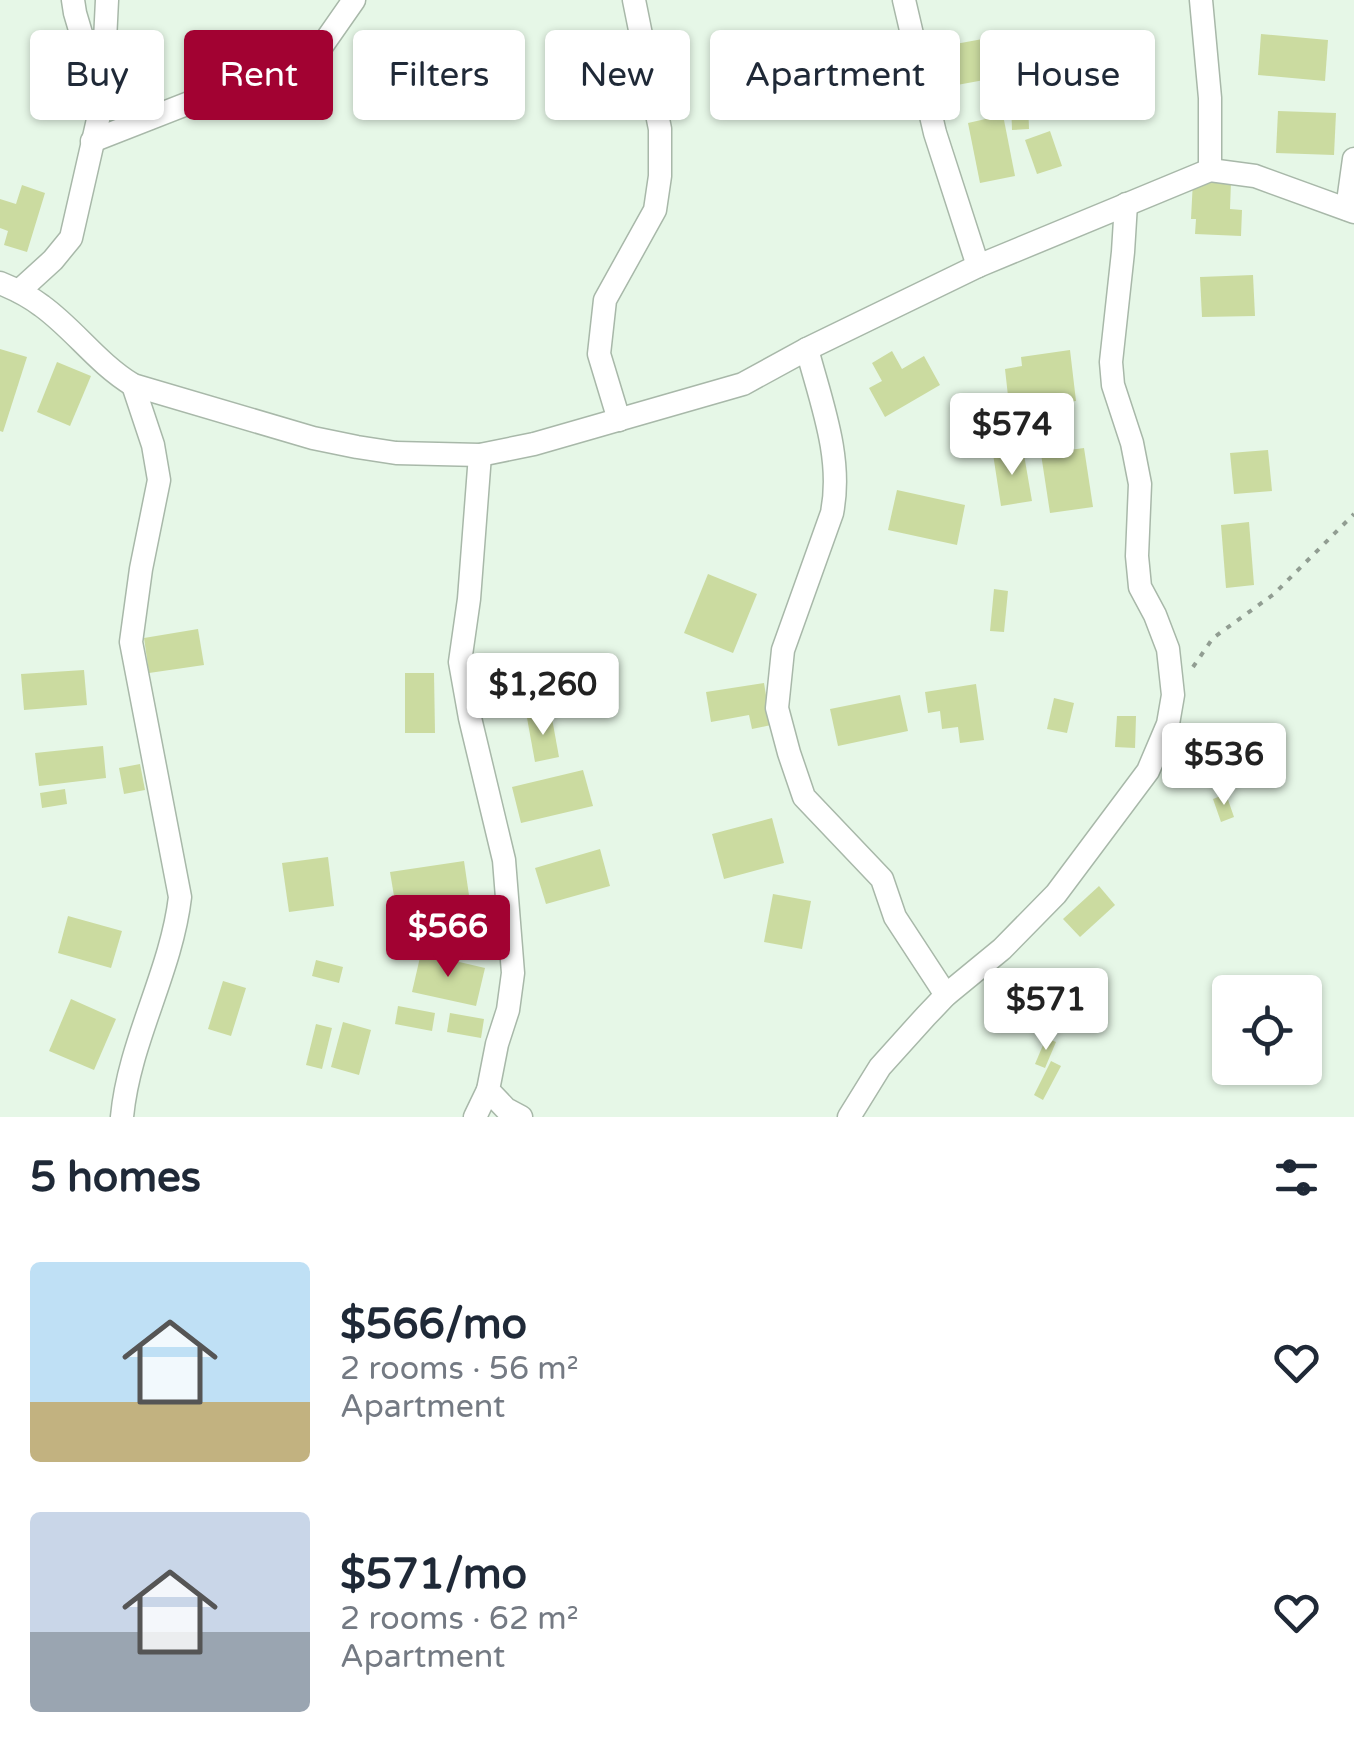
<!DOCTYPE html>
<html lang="en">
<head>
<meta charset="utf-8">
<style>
	body { margin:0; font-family:"Varela Round",sans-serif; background:#f6f6f7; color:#1f2937; height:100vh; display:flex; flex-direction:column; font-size:38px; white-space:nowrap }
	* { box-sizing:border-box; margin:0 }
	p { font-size:32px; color:#747a83 }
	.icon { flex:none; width:55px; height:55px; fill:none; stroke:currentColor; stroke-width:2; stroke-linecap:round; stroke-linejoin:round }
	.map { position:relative; height:1117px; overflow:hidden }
	.details { display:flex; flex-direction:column; background:#fff; flex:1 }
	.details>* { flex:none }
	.hud { position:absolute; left:30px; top:30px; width:1295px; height:90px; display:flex; gap:20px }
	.tools { position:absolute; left:1212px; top:975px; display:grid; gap:20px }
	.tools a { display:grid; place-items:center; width:110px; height:110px; border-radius:10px; background:#fff; box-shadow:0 2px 8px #0004; font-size:50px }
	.price { position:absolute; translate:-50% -85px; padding:0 22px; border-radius:10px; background:#fff; color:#222; font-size:32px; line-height:65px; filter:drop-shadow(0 2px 5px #0008) }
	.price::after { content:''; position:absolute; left:50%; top:60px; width:30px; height:22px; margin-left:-15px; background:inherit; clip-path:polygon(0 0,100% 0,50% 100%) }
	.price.active { background:#a20232; color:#fff }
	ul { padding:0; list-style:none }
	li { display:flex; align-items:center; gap:30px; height:250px; padding:0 30px }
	li span { display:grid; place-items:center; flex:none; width:280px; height:200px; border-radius:10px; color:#555 }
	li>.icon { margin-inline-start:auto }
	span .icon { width:120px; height:120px; fill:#fffc; stroke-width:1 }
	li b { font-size:42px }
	h2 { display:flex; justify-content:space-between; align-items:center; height:120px; padding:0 30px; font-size:42px }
	.chip { padding:0 35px; border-radius:10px; background:#fff; box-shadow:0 2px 8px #0004; font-size:35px; line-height:90px }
	.chip.active { background:#a20232; color:#fff }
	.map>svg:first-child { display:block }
</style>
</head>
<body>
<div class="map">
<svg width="1354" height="1117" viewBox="0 0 1354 1117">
	<rect width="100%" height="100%" fill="#e6f7e7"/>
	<g fill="#cbdba0">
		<path d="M1021 32 1028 72 957 85 950 45Z"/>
		<path d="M1261 34 1328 40 1325 81 1258 75Z"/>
		<path d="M1028 101 1029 129 1012 130 1011 102Z"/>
		<path d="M1278 111 1336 113 1334 155 1276 153Z"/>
		<path d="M1003 115 1015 176 980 183 968 123Z"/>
		<path d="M1050 131 1062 166 1037 174 1025 140Z"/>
		<path d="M1193 180 1231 182 1230 209 1242 210 1241 236 1195 234 1196 219H1191Z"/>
		<path d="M22 185 45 193 27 252 4 245 8 231 0 228V199L16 204Z"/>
		<path d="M1253 275 1255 316 1202 317 1200 277Z"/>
		<path d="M0 349 27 357 3 432 0 431Z"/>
		<path d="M1070 350 1076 401 1037 406 1035 393 1008 396 1005 369 1022 366 1021 357Z"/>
		<path d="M892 351 902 369 924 356 940 385 885 417 869 388 882 381 872 363Z"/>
		<path d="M57 362 91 376 70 426 37 412Z"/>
		<path d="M1084 448 1093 507 1050 513 1041 454Z"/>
		<path d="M1023 449 1032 501 1001 506 993 454Z"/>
		<path d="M1268 450 1272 491 1234 494 1230 453Z"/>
		<path d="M897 490 965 505 957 545 888 530Z"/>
		<path d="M1249 522 1254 585 1226 588 1221 525Z"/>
		<path d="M708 574 757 594 733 653 684 633Z"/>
		<path d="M994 589 1008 591 1004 632 990 631Z"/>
		<path d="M198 629 204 665 149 673 144 638Z"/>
		<path d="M84 670 87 705 24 710 21 674Z"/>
		<path d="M405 673H434L435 733H405Z"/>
		<path d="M764 683 771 725 752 729 749 715 711 722 706 692Z"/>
		<path d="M976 684 984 740 960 743 958 727 942 729 940 711 928 713 925 692Z"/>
		<path d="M900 695 908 731 838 746 830 709Z"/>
		<path d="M1054 698 1074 703 1067 733 1047 729Z"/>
		<path d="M551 713 559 757 535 762 527 718Z"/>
		<path d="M1117 716H1136L1135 748 1115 747Z"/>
		<path d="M103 746 106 778 39 786 35 753Z"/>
		<path d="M140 764 145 790 124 794 119 768Z"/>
		<path d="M583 770 593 806 521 823 512 787Z"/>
		<path d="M65 789 67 804 42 808 40 793Z"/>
		<path d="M1226 794 1234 817 1221 822 1213 799Z"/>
		<path d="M772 818 784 863 724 879 712 834Z"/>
		<path d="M600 849 610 886 546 904 535 868Z"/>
		<path d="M328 857 334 906 289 912 282 863Z"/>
		<path d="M464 861 471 909 398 920 390 872Z"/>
		<path d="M1099 886 1115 905 1080 937 1063 919Z"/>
		<path d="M773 894 811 901 802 949 764 942Z"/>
		<path d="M68 916 122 931 111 968 58 953Z"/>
		<path d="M421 953 485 968 476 1006 412 992Z"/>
		<path d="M316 960 343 967 339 983 312 976Z"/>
		<path d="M223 981 246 988 231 1036 208 1029Z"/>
		<path d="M71 999 116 1019 94 1070 49 1051Z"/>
		<path d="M398 1006 435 1013 432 1031 395 1024Z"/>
		<path d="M450 1013 484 1019 481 1038 447 1032Z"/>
		<path d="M343 1022 371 1030 359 1075 331 1067Z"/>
		<path d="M316 1024 332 1028 322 1069 306 1065Z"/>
		<path d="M1046 1038 1056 1042 1045 1068 1035 1064Z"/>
		<path d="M1051 1061 1061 1066 1043 1100 1034 1095Z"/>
	</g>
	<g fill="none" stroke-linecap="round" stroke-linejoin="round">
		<g stroke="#a8b8a9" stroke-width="25">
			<g id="street">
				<path d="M73 0 75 13 96 84"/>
				<path d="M904 0 935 133 978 266"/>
				<path d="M1201 0 1210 98V170"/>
				<path d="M92 141 317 53 354 0"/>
				<path d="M1347 209 1354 159"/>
				<path d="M0 283C15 289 29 296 42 306 75 330 97 363 133 385L313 438 357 447 396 453 480 455 534 444 743 384 807 349 978 266 1210 170 1255 176 1354 212"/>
				<path d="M19 291 53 260 71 238 102 102 107 0"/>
				<path d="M807 349C821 402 843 458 832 513L783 650 777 708 789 753 804 797 882 879 895 917 946 995"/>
				<path d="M619 420 599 354 605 300 655 210 660 176V129L634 0"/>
				<path d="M480 455 469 599 460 662 470 718 504 860 513 973 508 1010 497 1044 488 1090 506 1109 521 1117"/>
				<path d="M122 1117C129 1041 171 973 180 897L131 642 141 569 159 480 153 445 133 385"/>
				<path d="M475 1117 488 1090"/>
				<path d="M849 1117 880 1067 926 1016 946 995 1002 949 1056 894 1148 771 1168 724 1173 695 1168 649 1155 615 1140 587 1137 556 1140 484 1132 443 1113 385 1111 362 1123 252 1126 204"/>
			</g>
		</g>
		<path stroke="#919d92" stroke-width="4" stroke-dasharray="5 8" stroke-linecap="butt" d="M1193 667 1213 638 1274 594 1354 514"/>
		<use href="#street" stroke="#fff" stroke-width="22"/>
	</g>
</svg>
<div class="tools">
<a><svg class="icon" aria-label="locate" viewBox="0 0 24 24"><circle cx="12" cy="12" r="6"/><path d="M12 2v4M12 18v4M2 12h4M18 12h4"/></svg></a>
</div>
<b class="price" style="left:1012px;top:478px">$574</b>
<b class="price" style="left:543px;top:738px">$1,260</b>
<b class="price" style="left:1224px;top:808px">$536</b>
<b class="price active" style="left:448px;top:980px">$566</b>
<b class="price" style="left:1046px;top:1053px">$571</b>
<div class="hud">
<a class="chip">Buy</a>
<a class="chip active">Rent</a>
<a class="chip">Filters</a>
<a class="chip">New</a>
<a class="chip">Apartment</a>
<a class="chip">House</a>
</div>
</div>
<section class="details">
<h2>5 homes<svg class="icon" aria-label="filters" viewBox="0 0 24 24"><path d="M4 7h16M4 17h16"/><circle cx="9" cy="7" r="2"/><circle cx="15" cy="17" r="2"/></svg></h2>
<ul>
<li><span style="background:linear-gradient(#bfe0f5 70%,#c2b280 0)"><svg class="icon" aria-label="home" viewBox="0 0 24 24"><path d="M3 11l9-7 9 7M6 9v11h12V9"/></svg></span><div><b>$566/mo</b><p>2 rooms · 56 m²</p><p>Apartment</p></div><svg class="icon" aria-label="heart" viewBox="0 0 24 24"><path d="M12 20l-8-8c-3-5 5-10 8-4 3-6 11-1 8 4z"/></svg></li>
<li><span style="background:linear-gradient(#c9d6e8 60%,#9aa5b1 0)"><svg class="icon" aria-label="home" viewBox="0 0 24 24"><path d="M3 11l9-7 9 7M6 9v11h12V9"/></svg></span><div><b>$571/mo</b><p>2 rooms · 62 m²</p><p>Apartment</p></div><svg class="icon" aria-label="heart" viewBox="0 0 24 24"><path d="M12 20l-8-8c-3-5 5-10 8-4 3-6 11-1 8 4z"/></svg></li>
</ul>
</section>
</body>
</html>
